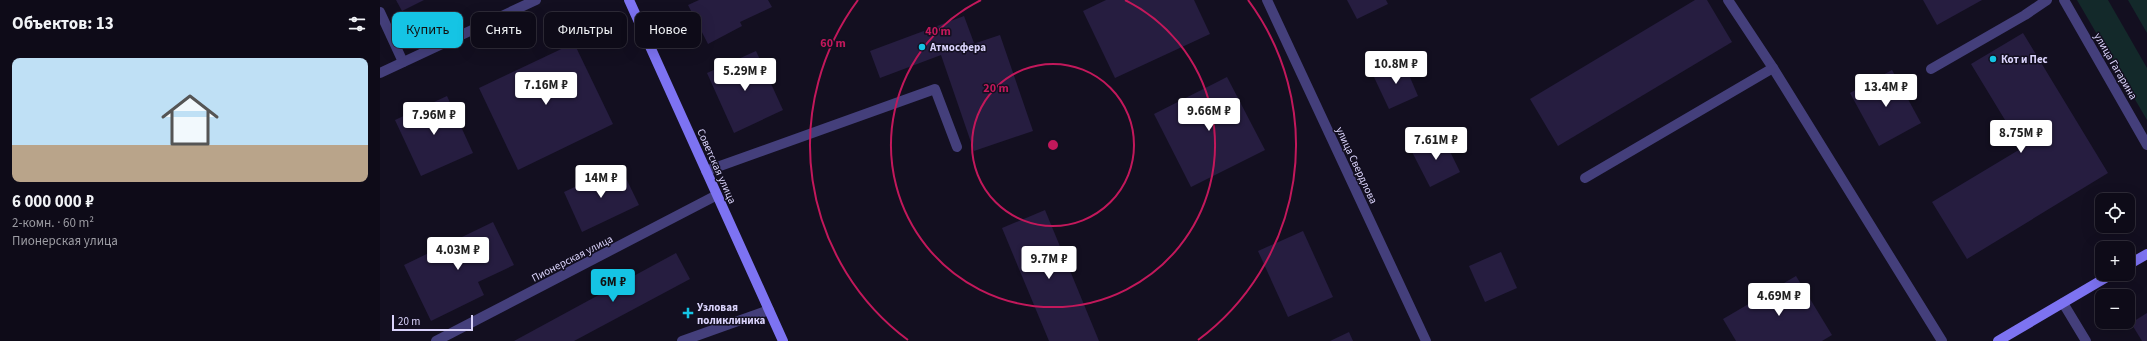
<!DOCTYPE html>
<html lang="ru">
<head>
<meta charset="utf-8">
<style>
	body { margin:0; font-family:"Source Sans 3",sans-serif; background:#171421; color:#f1f3f6; height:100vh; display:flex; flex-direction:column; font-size:15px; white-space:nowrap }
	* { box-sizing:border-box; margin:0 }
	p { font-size:13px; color:#9b9ba2 }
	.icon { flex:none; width:22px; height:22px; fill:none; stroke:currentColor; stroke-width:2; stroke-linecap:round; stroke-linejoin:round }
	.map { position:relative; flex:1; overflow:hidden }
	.side { display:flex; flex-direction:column; background:#0e0b18; width:380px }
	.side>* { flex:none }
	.guide { position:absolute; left:12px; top:12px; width:380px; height:36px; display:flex; gap:8px }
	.fabs { position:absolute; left:1715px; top:193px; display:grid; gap:8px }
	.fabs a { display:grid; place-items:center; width:40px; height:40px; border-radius:8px; background:#0e0b18; box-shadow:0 4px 16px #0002,0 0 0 1px #2e2b37; font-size:20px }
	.scale { position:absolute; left:12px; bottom:10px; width:81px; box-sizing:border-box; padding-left:4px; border:2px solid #dad3fb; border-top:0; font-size:11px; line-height:14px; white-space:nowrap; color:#dad3fb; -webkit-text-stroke:3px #130f20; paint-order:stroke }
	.price { position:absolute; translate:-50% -34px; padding:0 9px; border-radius:4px; background:#fff; color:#222; font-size:13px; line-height:26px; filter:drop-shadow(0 1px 2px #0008) }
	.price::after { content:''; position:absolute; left:50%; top:24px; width:12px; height:9px; margin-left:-6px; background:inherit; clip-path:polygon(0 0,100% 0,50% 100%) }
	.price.on { background:#15c4e4; color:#111 }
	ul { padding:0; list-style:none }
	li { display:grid; align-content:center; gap:8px; height:212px; padding:0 12px }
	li+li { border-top:1px solid #2e2b37 }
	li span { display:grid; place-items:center; height:124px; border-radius:8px; color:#555 }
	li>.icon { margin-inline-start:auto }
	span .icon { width:72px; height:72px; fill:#fffc; stroke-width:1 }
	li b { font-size:17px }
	h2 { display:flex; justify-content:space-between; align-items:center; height:48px; padding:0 12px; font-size:17px }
	.tag { padding:0 14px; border-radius:8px; background:#0e0b18; box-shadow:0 4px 16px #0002,0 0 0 1px #2e2b37; font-size:14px; line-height:36px }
	.tag.on { background:#15c4e4; color:#111 }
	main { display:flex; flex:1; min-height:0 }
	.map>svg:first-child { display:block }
</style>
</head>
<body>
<main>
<section class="side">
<h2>Объектов: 13<svg class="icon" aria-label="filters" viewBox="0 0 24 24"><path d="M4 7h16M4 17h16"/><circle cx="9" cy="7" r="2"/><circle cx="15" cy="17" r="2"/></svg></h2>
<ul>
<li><span style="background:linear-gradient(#bfe0f5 70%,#b9a48a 0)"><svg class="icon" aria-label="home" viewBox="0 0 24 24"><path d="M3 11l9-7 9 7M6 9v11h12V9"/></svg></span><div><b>6 000 000 ₽</b><p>2-комн. · 60 m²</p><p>Пионерская улица</p></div></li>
</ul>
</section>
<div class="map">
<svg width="1767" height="341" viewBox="0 0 1767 341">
	<rect width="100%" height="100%" fill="#130f20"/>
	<g fill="#13292a">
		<path d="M1697 0H1728L1767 68V120Z"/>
		<path d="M1748 0H1767V33Z"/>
	</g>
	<g fill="#261d40">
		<path d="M16 0H44L22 11Z"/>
		<path d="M319 0H388L392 7 360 22 362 26 328 44 308 5Z"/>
		<path d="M726 0H814L830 34 735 78 703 11Z"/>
		<path d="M967 0H1006L1008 4 977 19Z"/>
		<path d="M1315 0H1327L1352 42 1178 146 1150 99Z"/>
		<path d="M1543 0H1602L1557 25Z"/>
		<path d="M584 16 594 43 581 48 620 35 653 131 594 151 561 55 500 78 490 51Z"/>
		<path d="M1643 33 1728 173 1587 259 1552 202 1642 148 1591 64Z"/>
		<path d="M194 43 233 124 138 170 99 88Z"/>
		<path d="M376 51 403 110 354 133 327 73Z"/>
		<path d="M1023 61 1038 96 1009 109 993 75Z"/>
		<path d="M1512 70 1541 123 1499 146 1470 93Z"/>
		<path d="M847 77 885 150 811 187 774 114Z"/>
		<path d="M67 96 93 153 41 176 15 120Z"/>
		<path d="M1062 135 1080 172 1050 187 1031 150Z"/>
		<path d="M240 166 259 205 202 232 184 192Z"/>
		<path d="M665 210 719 341H669L622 228Z"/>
		<path d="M113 222 134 265 98 282 104 295 51 321 24 265Z"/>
		<path d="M923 231 953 297 908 317 878 251Z"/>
		<path d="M1121 252 1137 288 1105 302 1089 266Z"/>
		<path d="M296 253 310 279 194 341H134Z"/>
		<path d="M1416 276 1452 335 1442 341H1356L1343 319Z"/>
		<path d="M1767 313V341H1762L1751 323Z"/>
		<path d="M969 332 973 341H950Z"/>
	</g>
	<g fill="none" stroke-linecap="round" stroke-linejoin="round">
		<g stroke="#443f7b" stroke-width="10">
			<path d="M1348 0 1393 68 1562 341"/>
			<path d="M1551 69 1645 15 1667 0"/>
			<path d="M326 171 555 89 577 147"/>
			<path d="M1205 178 1393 68"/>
			<path d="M1683 303 1706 341"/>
			<path d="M302 341 389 310"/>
		</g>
		<g stroke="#443f7b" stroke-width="10">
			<path d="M887 0 1046 341"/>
			<path d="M1684 0 1767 145"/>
			<path d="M0 12 23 62"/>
			<path d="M0 73 156 0"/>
			<path d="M56 341 337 195"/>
		</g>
		<g stroke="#7d73f2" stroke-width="10">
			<path d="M249 0 403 341"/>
			<path d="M1748 265 1767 254"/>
			<path d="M1618 341 1732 274"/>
		</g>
	</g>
	<g fill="none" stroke="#c2185b" stroke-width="2">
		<circle cx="673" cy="145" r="81"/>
		<path d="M745 0A162 162 0 1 1 601 0"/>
		<path d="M528 340A243 243 0 0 1 478 0M868 0A243 243 0 0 1 818 340"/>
	</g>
	<g fill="#15c4e4" stroke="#130f20" stroke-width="1.5">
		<circle cx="542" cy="47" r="4"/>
		<circle cx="1613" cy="59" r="4"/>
		<path d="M306 307h4v4h4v4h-4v4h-4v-4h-4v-4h4z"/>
	</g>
	<g text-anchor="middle" stroke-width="3" stroke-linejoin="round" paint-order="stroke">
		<g font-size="11" font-weight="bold" fill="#dad3fb" stroke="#130f20" text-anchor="start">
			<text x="550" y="51">Атмосфера</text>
			<text x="1621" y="63">Кот и Пес</text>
			<text x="317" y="311">Узловая<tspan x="317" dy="13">поликлиника</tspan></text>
		</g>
		<g font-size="11" fill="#dad3fb" stroke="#130f20">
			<text transform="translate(1736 66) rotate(60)" y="4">улица Гагарина</text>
			<text transform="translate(977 165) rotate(65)" y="4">улица Свердлова</text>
			<text transform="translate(337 166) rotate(66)" y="4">Советская улица</text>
			<text transform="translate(192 258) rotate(-27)" y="4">Пионерская улица</text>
		</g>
	</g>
	<circle cx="673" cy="145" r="6" fill="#c2185b" stroke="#130f20" stroke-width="2"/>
	<g font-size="12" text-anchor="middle" font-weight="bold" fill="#c2185b" stroke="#130f20" stroke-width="3" stroke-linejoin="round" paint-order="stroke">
		<text x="558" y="35">40 m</text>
		<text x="453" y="47">60 m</text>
		<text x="616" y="92">20 m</text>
	</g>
</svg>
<div class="fabs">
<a><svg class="icon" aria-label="locate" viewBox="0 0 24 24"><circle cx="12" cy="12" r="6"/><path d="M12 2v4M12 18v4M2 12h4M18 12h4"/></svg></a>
<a>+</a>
<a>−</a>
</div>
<div class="scale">20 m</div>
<b class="price" style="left:1016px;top:85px">10.8M ₽</b>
<b class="price" style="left:365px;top:92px">5.29M ₽</b>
<b class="price" style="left:166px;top:106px">7.16M ₽</b>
<b class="price" style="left:1506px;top:108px">13.4M ₽</b>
<b class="price" style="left:829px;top:132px">9.66M ₽</b>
<b class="price" style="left:54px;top:136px">7.96M ₽</b>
<b class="price" style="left:1641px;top:154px">8.75M ₽</b>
<b class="price" style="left:1056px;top:161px">7.61M ₽</b>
<b class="price" style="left:221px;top:199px">14M ₽</b>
<b class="price" style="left:78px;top:271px">4.03M ₽</b>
<b class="price" style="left:669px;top:280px">9.7M ₽</b>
<b class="price on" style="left:233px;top:303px">6M ₽</b>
<b class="price" style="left:1399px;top:317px">4.69M ₽</b>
<div class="guide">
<a class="tag on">Купить</a>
<a class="tag">Снять</a>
<a class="tag">Фильтры</a>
<a class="tag">Новое</a>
</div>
</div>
</main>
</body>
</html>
